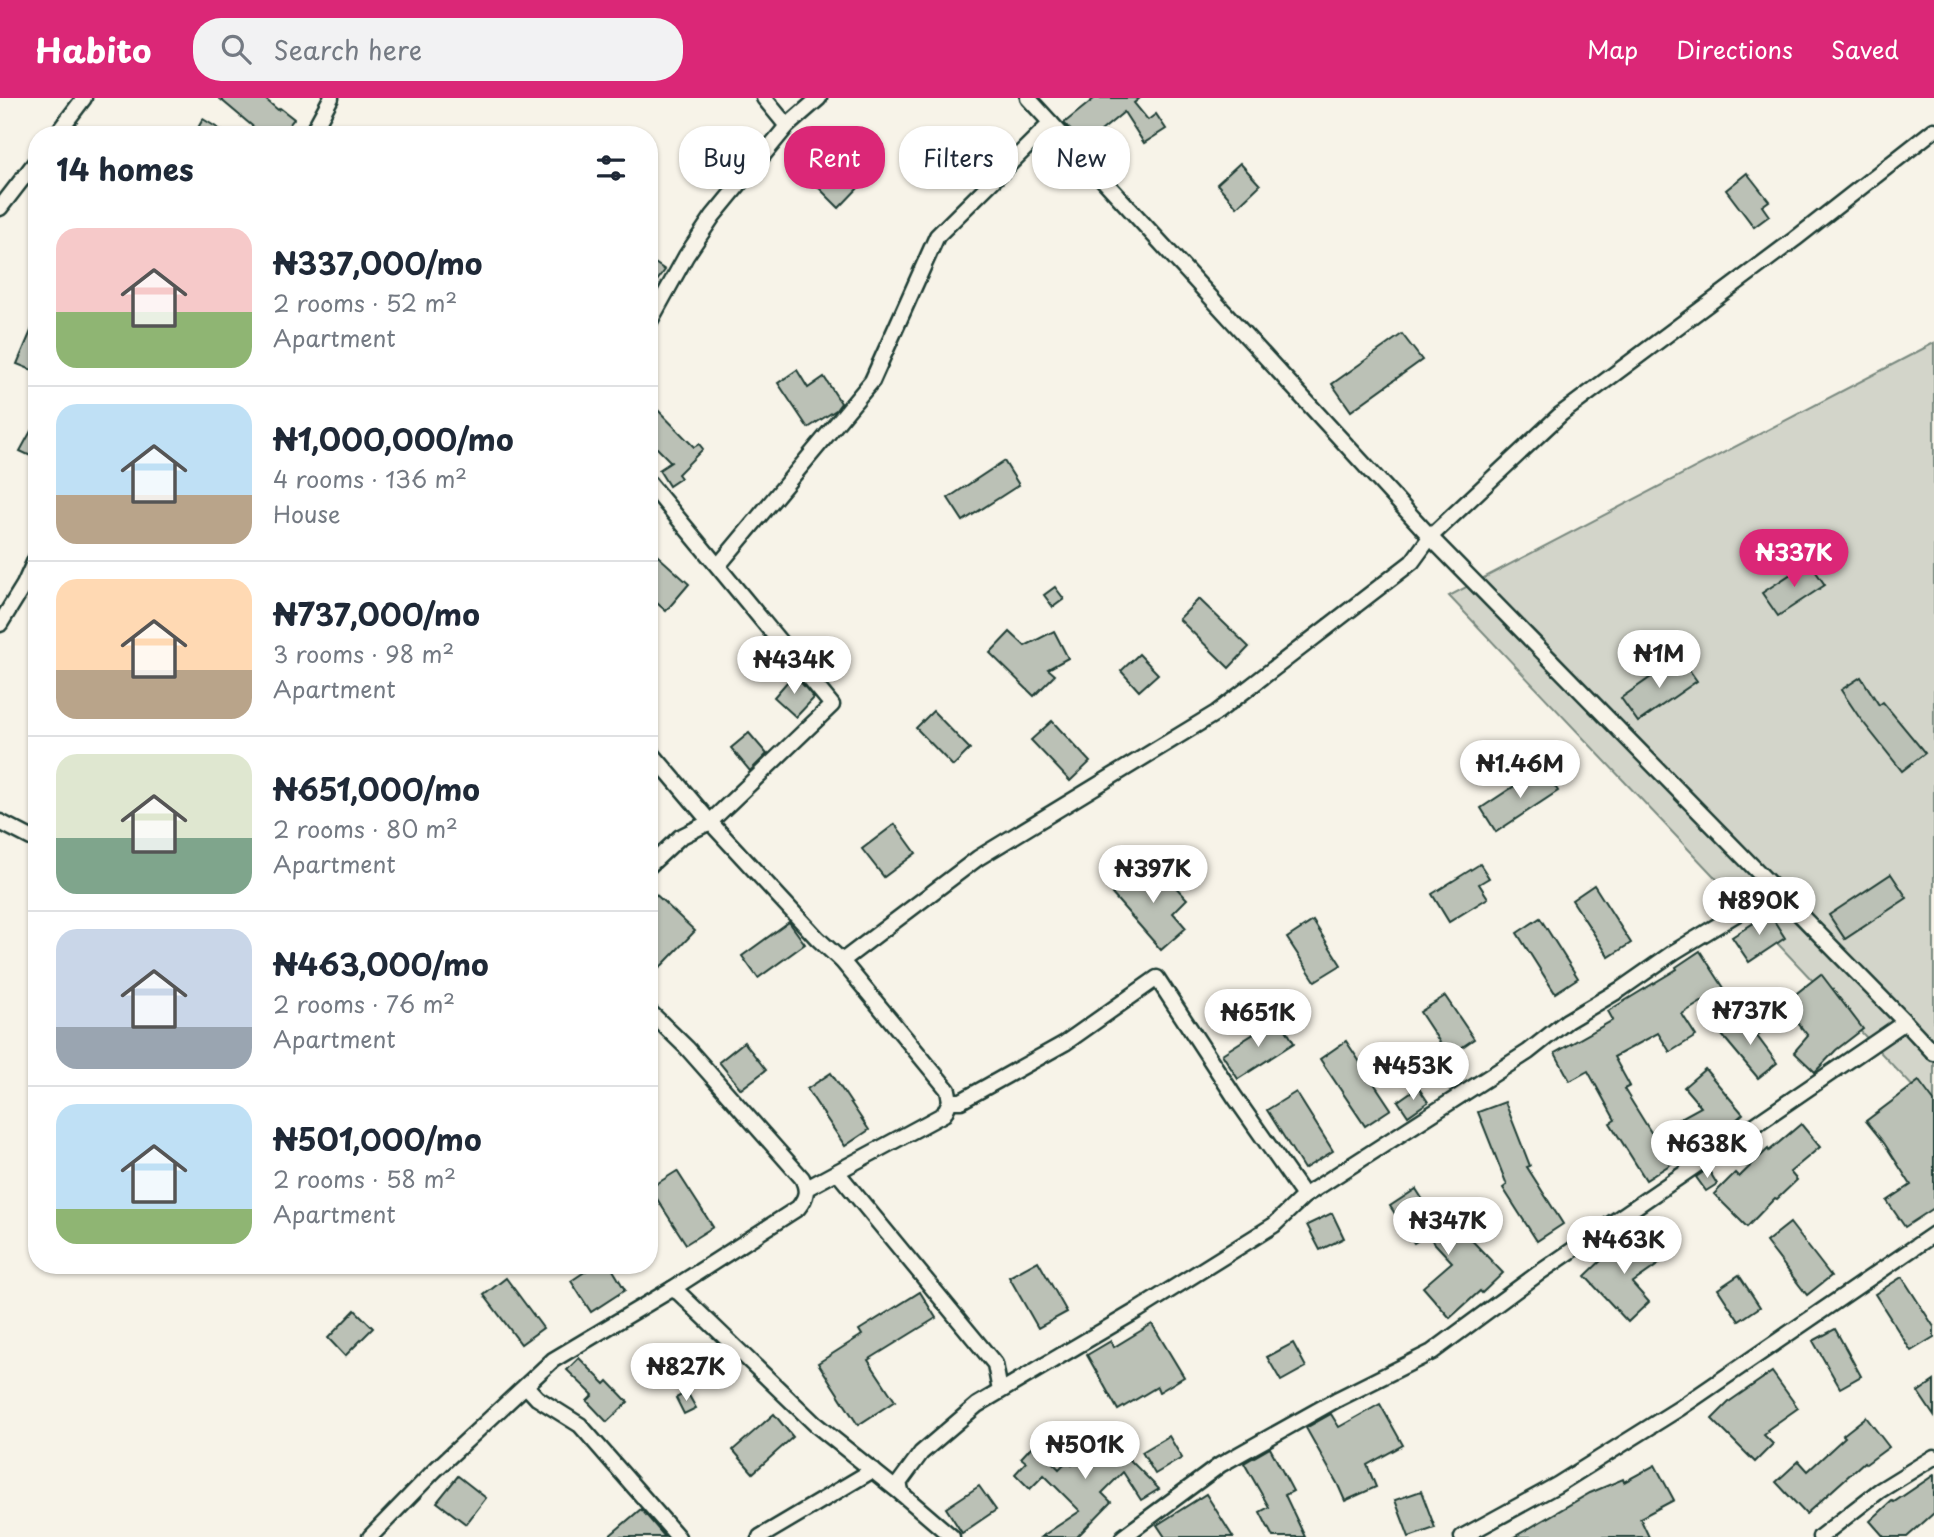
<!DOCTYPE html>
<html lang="en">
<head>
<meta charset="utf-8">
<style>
	body { margin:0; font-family:"Playpen Sans",sans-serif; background:#f2f2f3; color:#1f2937; height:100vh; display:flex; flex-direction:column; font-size:26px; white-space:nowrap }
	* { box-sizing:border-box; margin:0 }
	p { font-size:23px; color:#747a83 }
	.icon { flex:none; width:38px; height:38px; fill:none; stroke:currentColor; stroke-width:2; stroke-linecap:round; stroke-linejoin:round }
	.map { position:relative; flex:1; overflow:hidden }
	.drawer { position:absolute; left:28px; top:28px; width:630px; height:1148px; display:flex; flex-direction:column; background:#fff; border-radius:28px; box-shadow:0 2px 5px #0004 }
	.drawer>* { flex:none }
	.hud { position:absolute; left:679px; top:28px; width:665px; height:63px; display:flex; gap:14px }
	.price { position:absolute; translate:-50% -60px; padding:0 16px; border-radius:24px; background:#fff; color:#222; font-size:23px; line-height:46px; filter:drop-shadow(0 2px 4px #0008) }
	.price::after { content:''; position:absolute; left:50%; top:42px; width:21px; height:16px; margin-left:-10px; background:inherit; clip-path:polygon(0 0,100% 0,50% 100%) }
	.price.selected { background:#db2777; color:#fff }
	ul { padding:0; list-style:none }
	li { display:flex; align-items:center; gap:21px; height:175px; padding:0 28px }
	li+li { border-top:2px solid #e0e1e3 }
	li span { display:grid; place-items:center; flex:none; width:196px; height:140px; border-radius:21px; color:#555 }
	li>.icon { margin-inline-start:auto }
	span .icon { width:84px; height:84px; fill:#fffc; stroke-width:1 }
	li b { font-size:30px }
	h2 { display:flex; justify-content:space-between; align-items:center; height:84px; padding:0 28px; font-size:30px }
	.tag { padding:0 24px; border-radius:28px; background:#fff; box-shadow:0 2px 5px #0004; font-size:24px; line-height:63px }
	.tag.selected { background:#db2777; color:#fff }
	header { display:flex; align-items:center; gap:42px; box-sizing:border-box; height:98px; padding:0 35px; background:#db2777; color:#fff }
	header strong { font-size:33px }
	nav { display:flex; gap:38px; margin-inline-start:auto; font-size:24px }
	.search { width:490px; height:63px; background:#f2f2f3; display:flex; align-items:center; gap:18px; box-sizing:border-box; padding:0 24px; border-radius:28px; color:#747a83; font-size:26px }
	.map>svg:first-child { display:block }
</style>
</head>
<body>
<header>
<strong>Habito</strong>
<div class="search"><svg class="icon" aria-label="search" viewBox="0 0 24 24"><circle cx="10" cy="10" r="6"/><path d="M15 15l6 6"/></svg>Search here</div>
<nav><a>Map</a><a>Directions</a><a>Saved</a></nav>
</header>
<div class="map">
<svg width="1934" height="1439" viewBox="0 0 1934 1439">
	<rect width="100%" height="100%" fill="#f7f3e8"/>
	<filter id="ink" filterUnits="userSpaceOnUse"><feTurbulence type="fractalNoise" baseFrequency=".0143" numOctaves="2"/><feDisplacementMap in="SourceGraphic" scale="14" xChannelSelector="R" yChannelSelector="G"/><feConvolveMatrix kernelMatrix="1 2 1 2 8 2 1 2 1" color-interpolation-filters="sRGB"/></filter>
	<g filter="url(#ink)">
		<path fill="#d3d5ca" stroke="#79897f" stroke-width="2" d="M1934 245V1011L1449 498Z"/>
		<g fill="#bbc1b6" stroke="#1f3d34" stroke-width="2">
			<path d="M219 0H264L278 12 280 10 294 21 281 37H263Z"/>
			<path d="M1095 0H1140L1134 5 1148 22 1156 16 1166 31 1144 45 1124 14 1084 47 1064 25Z"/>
			<path d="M203 21 229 37H194Z"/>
			<path d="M817 41 862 86 839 110 794 65Z"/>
			<path d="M1240 65 1260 87 1237 109 1217 86Z"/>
			<path d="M1747 75 1769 103 1762 108 1769 118 1754 129 1726 92Z"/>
			<path d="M649 161 665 172 649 194Z"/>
			<path d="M37 219V274L17 266Z"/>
			<path d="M1402 236 1422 262 1351 313 1332 286Z"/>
			<path d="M797 272 808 290 824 279 841 305 836 312 808 330 778 285Z"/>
			<path d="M649 303 694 349 699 346 703 351 678 376 681 380 669 388 659 372 671 364 649 342Z"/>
			<path d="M37 322V361L20 353Z"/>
			<path d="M1004 363 1019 387 963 423 948 400Z"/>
			<path d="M649 450 689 486 666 513 649 498Z"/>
			<path d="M1809 464 1825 487 1778 518 1762 495Z"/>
			<path d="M1055 489 1064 501 1053 509 1044 497Z"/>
			<path d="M1199 501 1249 549 1229 570 1179 521Z"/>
			<path d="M1054 533 1068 560 1048 571 1055 577 1034 598 990 555 1010 534 1025 548Z"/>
			<path d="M1139 556 1158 576 1139 593 1121 573Z"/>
			<path d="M1680 559 1697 583 1638 624 1621 600Z"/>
			<path d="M794 576 814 600 796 619 774 599Z"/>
			<path d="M1861 579 1879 607 1883 604 1925 655 1902 673 1859 619 1841 592Z"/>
			<path d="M933 613 970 651 953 668 916 630Z"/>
			<path d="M1052 623 1090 664 1070 683 1031 642Z"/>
			<path d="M749 635 767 656 750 673 731 650Z"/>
			<path d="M1543 669 1558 693 1496 734 1481 710Z"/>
			<path d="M895 726 916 755 884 779 862 751Z"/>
			<path d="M1153 765 1187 801 1173 815 1186 830 1161 852 1112 796 1137 774 1140 777Z"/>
			<path d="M1480 766 1489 780 1479 786 1488 800 1449 824 1432 796Z"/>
			<path d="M1891 776 1907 800 1845 841 1829 817Z"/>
			<path d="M1594 787 1631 845 1609 859 1572 802Z"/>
			<path d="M649 790 695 833 649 881Z"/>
			<path d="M1769 815 1785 840 1749 864 1732 839Z"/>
			<path d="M1540 820 1578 880 1555 895 1517 835Z"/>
			<path d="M1313 823 1341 867 1315 883 1287 840Z"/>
			<path d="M789 824 805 846 758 880 742 858Z"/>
			<path d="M1700 853 1724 890 1682 916 1696 938 1670 954 1658 935 1614 959 1630 988 1624 991 1652 1036 1701 1009 1684 989 1705 971 1743 1016 1708 1046 1709 1047 1686 1063 1682 1059 1646 1082 1610 1025 1615 1022 1588 973 1570 983 1555 955 1613 922 1608 913 1677 871 1676 869Z"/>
			<path d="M1821 876 1863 931 1836 952 1815 974 1794 954 1808 938 1783 906Z"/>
			<path d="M1445 898 1474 941 1449 958 1420 914Z"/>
			<path d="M1745 917 1760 935 1757 938 1777 965 1758 980 1722 937Z"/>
			<path d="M1279 920 1294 945 1238 981 1222 956Z"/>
			<path d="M1346 943 1391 1011 1365 1028 1320 961Z"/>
			<path d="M744 944 766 972 741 991 719 964Z"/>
			<path d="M831 975 869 1032 845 1048 807 991Z"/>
			<path d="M1919 983 1934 1003V1110L1905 1129 1887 1103 1911 1087 1884 1045 1866 1023Z"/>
			<path d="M1418 989 1428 1004 1408 1018 1398 1003Z"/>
			<path d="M1296 994 1333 1053 1304 1071 1267 1012Z"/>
			<path d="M1505 1004 1530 1068 1527 1069 1563 1126 1537 1143 1503 1090 1507 1087 1478 1014Z"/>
			<path d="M1801 1026 1820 1049 1790 1074 1797 1082 1777 1101 1775 1100 1747 1129 1714 1096 1735 1075 1739 1079 1768 1051 1769 1053Z"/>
			<path d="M1708 1071 1717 1086 1706 1093 1696 1079Z"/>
			<path d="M677 1073 713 1129 686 1146 650 1090Z"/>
			<path d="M1416 1091 1450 1144 1463 1133 1503 1175 1482 1195 1480 1193 1450 1220 1423 1189 1452 1164 1427 1137 1414 1145 1390 1108Z"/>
			<path d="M1332 1115 1344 1140 1320 1152 1307 1127Z"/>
			<path d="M1790 1125 1831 1178 1807 1197 1766 1144Z"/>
			<path d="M1638 1135 1659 1166 1632 1185 1649 1204 1628 1224 1585 1178 1610 1154Z"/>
			<path d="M1038 1163 1067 1214 1038 1230 1009 1179Z"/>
			<path d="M595 1167H610L625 1192 591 1214 571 1183Z"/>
			<path d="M1739 1177 1760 1209 1739 1223 1718 1191Z"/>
			<path d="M1902 1179 1934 1229V1239L1911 1253 1875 1196Z"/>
			<path d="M506 1180 543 1230 521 1246 484 1197Z"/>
			<path d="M920 1194 936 1220 868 1262 895 1303 858 1327 818 1265 862 1237 859 1232Z"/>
			<path d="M355 1212 373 1230 345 1258 328 1240Z"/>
			<path d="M1152 1226 1184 1279 1159 1294 1157 1289 1118 1312 1087 1257 1111 1243 1114 1249Z"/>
			<path d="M1835 1231 1861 1278 1840 1290 1813 1243Z"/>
			<path d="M1293 1245 1306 1269 1281 1283 1267 1259Z"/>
			<path d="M579 1260 605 1286 608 1283 628 1304 607 1324 587 1303 593 1297 567 1272Z"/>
			<path d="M1772 1274 1798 1310 1767 1332 1768 1334 1764 1337 1773 1346 1755 1364 1712 1321 1730 1303Z"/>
			<path d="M1934 1283V1318L1918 1294Z"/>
			<path d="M687 1294 696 1310 684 1316 676 1300Z"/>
			<path d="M1380 1306 1403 1347 1367 1367 1376 1389 1345 1403 1338 1387 1306 1330 1331 1316 1339 1329Z"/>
			<path d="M774 1316 793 1339 753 1375 733 1352Z"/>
			<path d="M1866 1319 1889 1349 1866 1366 1864 1364 1806 1416 1776 1384 1799 1363 1808 1373 1845 1339 1843 1337Z"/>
			<path d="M1103 1335 1159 1391 1141 1402 1123 1374 1102 1395 1111 1404 1077 1439H1041L1080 1413 1044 1377 1030 1391 1015 1376 1026 1364 1021 1360 1034 1346 1059 1371 1068 1362 1072 1367Z"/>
			<path d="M1169 1338 1182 1360 1155 1376 1142 1354Z"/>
			<path d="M1270 1350 1293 1393 1285 1397 1305 1439H1273L1260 1414 1269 1409 1244 1365Z"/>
			<path d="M1655 1367 1674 1402 1640 1420 1649 1439H1514L1590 1395 1623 1381 1624 1384Z"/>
			<path d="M1934 1377V1415L1907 1439H1884L1870 1423 1892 1403 1894 1404Z"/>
			<path d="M458 1378 486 1400 466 1426 437 1404Z"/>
			<path d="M979 1388 996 1412 962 1435 946 1410Z"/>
			<path d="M1421 1393 1435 1430 1409 1439 1395 1402Z"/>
			<path d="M1206 1396 1233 1439H1165L1157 1427Z"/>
			<path d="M641 1411 665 1439H608Z"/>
		</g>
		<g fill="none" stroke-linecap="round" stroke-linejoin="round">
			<g stroke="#1f3d34" stroke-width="19">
				<g id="street">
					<path d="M764 0 787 28"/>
					<path d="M1028 0 1437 446 1905 924 1934 955"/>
					<path d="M56 37 84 0"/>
					<path d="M311 37 331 0"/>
					<path d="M0 110 37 62"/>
					<path d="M649 225 686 158 713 118 787 28 819 0"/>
					<path d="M649 385 832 607 710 724 680 739 649 768"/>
					<path d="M718 468 872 283 937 138 1051 25"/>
					<path d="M0 526 24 487 37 458"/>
					<path d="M649 652 710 724 817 840 842 863 948 992 950 1003 944 1016 807 1090"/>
					<path d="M0 724 37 743"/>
					<path d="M842 863 978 760 1216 615 1412 464 1431 438 1561 316 1795 141 1934 32"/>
					<path d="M649 913 687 950 802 1080C808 1092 807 1099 798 1110L672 1191"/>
					<path d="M950 1003H961L1065 945 1157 880 1234 998 1304 1098"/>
					<path d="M837 1074 995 1266 1000 1293"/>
					<path d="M526 1288 537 1300 580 1327 678 1439"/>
					<path d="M370 1439 435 1372 553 1262 672 1191 679 1195 815 1326 902 1396"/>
					<path d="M760 1439 873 1372"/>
					<path d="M952 1439 902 1396 899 1385 921 1355 977 1307 1138 1212 1274 1127 1304 1098 1528 954 1567 923 1621 891 1674 854 1776 792"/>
					<path d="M1123 1439 1220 1367 1336 1302 1432 1254 1539 1175 1905 924"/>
					<path d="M1462 1439 1557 1387 1680 1310 1934 1136"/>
					<path d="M1820 1439 1879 1393 1934 1359"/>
				</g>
			</g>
			<use href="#street" stroke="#f7f3e8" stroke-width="14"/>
		</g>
	</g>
</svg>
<b class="price selected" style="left:1794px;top:491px">₦337K</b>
<b class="price" style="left:1659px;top:592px">₦1M</b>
<b class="price" style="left:794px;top:598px">₦434K</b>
<b class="price" style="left:1520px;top:702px">₦1.46M</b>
<b class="price" style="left:1153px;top:807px">₦397K</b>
<b class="price" style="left:1759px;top:839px">₦890K</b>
<b class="price" style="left:1750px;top:949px">₦737K</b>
<b class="price" style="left:1258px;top:951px">₦651K</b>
<b class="price" style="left:1413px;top:1004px">₦453K</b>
<b class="price" style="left:1707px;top:1082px">₦638K</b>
<b class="price" style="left:1448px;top:1159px">₦347K</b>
<b class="price" style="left:1624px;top:1178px">₦463K</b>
<b class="price" style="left:686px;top:1305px">₦827K</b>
<b class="price" style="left:1085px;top:1383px">₦501K</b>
<div class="hud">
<a class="tag">Buy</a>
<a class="tag selected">Rent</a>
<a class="tag">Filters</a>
<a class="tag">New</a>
</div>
<section class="drawer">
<h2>14 homes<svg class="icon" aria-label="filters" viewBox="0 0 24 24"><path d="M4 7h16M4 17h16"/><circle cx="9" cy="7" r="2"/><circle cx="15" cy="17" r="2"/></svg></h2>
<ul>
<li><span style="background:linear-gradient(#f6c9c9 60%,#8fb573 0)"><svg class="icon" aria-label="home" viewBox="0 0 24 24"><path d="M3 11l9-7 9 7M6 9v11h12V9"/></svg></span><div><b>₦337,000/mo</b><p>2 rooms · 52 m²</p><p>Apartment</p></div></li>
<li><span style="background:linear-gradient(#bfe0f5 65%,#b9a48a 0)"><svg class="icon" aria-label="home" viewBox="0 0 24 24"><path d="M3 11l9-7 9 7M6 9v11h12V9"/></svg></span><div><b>₦1,000,000/mo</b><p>4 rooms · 136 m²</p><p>House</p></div></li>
<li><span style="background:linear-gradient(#ffd9b3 65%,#b9a48a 0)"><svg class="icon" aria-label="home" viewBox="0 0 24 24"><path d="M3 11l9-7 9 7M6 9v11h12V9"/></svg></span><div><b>₦737,000/mo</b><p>3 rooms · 98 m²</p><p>Apartment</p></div></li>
<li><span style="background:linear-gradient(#dfe7d0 60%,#7fa58c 0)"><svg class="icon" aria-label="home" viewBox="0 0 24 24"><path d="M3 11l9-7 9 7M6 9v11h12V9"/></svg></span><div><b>₦651,000/mo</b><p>2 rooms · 80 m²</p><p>Apartment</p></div></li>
<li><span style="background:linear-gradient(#c9d6e8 70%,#9aa5b1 0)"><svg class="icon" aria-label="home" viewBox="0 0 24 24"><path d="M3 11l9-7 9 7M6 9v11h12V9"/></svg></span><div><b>₦463,000/mo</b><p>2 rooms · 76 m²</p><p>Apartment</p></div></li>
<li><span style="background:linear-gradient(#bfe0f5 75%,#8fb573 0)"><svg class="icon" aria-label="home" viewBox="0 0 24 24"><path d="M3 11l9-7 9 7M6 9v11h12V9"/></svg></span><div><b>₦501,000/mo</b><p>2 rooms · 58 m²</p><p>Apartment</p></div></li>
</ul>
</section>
</div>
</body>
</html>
